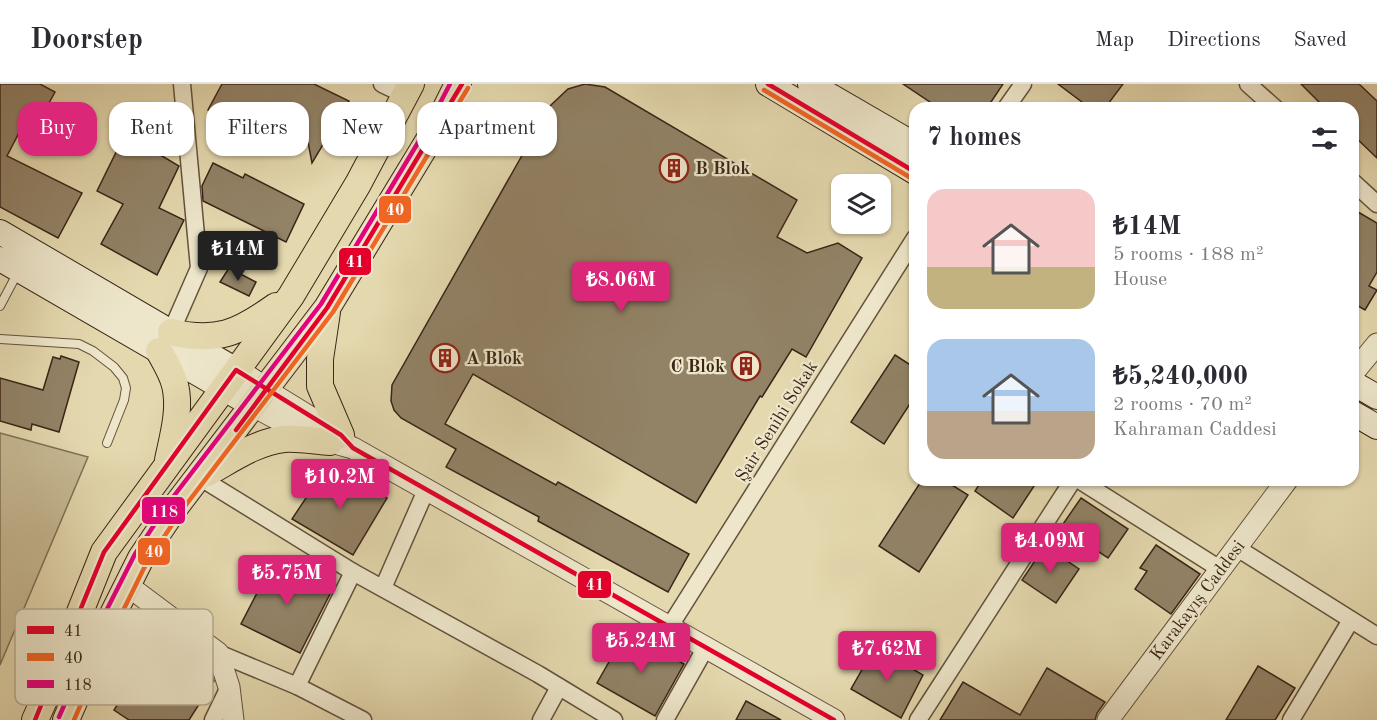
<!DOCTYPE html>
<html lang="en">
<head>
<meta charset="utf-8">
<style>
	body { margin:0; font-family:"Old Standard TT",serif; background:#f7f7f7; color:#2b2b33; height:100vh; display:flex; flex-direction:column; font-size:22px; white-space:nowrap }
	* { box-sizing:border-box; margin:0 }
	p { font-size:20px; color:#7c7c81 }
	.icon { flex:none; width:33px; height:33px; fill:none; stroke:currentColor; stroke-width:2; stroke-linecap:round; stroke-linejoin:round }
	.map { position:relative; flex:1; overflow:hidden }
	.drawer { position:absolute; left:909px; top:18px; width:450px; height:384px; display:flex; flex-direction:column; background:#fff; border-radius:18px; box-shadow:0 2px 4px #0004 }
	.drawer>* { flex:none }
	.banner { position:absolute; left:18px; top:18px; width:570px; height:54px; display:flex; gap:12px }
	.tools { position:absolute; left:831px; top:90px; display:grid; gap:12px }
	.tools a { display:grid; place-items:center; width:60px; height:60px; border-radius:12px; background:#fff; box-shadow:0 2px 4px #0004; font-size:30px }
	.price { position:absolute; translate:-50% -51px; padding:0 14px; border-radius:6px; background:#db2777; color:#fff; font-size:20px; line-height:39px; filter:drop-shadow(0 2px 3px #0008) }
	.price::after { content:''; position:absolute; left:50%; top:36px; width:18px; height:14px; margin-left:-9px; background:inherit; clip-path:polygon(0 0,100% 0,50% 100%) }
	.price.selected { background:#222; color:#fff }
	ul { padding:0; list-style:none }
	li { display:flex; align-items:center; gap:18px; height:150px; padding:0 18px }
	li span { display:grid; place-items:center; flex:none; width:168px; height:120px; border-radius:18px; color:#555 }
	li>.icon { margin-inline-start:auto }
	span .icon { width:72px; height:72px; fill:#fffc; stroke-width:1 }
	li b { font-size:26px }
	h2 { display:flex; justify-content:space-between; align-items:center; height:72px; padding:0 18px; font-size:26px }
	.chip { padding:0 21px; border-radius:18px; background:#fff; box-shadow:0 2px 4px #0004; font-size:21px; line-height:54px }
	.chip.selected { background:#db2777; color:#fff }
	header { display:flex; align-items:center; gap:36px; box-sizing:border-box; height:84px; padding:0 30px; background:#fff; border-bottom:2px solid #e1e1e2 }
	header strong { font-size:28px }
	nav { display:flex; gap:33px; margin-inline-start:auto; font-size:21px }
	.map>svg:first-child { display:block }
</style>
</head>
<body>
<header>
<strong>Doorstep</strong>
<nav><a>Map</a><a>Directions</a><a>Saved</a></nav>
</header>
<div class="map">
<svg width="1377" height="636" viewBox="0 0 1377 636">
	<rect width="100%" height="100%" fill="#e4d8ae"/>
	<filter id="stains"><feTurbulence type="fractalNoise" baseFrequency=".00333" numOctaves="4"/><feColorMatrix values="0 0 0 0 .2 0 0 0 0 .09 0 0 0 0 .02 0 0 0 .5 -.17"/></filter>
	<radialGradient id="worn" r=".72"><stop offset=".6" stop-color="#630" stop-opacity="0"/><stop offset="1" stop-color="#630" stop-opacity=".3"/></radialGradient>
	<path fill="#c7ba94" stroke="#807056" stroke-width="1.5" d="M0 349 88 373 0 581Z"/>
	<g fill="#928266" stroke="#3a2517" stroke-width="1.5">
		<path d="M0 0H40L55 8 32 50 21 45 7 72 82 109 58 154 0 123Z"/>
		<path d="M222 0H314L349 17 312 79 308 58 285 56 247 46 208 26Z"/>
		<path d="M585 0 605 3 797 116 777 153 807 169 838 159 862 174 806 273 792 265 762 313 760 312 696 419 473 290 445 340 556 401 558 398 689 470 668 508 538 437 539 433 446 383 456 365 401 334 394 326 391 317 392 301 550 22 568 5Z"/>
		<path d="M903 0H1003L987 24H939Z"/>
		<path d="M1058 0H1123L1105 24H1090Z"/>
		<path d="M1301 0H1359L1377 17V74L1353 51V24H1325Z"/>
		<path d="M125 50 179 82 159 124 184 136 157 191 101 160 123 120 97 107Z"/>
		<path d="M213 79 243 94 245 90 304 120 286 158 203 117 202 102Z"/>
		<path d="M1353 125 1377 139V188L1369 202 1377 206 1365 226 1353 219Z"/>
		<path d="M229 184 256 198 249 212 220 198Z"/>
		<path d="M895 271 915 284V312L884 360 851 338Z"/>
		<path d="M61 272 79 278 59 348 32 340 31 346 0 337V294L43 306 53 273 60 275Z"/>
		<path d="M328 381 387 414 353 471 292 435Z"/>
		<path d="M922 396H944L968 411 919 488 879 462Z"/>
		<path d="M982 396H1038L1013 434 975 407Z"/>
		<path d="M1081 414 1128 445 1108 474 1061 443Z"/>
		<path d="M1156 461 1200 490 1171 530 1135 505 1147 487 1140 484Z"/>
		<path d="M1045 462 1079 485 1056 519 1022 496Z"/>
		<path d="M275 474 333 504 300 569 241 540Z"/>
		<path d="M626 548 684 580 655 632 597 599Z"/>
		<path d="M160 552 210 585 214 597 189 636H129L114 626Z"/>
		<path d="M875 563 923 591 901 634 851 605Z"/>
		<path d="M1258 582 1295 604 1275 636H1226Z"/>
		<path d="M1047 584 1105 618 1097 629 1095 636H940L963 598 1020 631Z"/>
		<path d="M746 617 781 636H736Z"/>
	</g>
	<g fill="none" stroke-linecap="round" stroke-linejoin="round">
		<g stroke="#64523d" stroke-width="10">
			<g id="service">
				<path d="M0 222 18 188"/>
				<path d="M0 255 79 260 93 267 114 283 123 294 126 304 124 316 107 359"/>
			</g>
		</g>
		<g stroke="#64523d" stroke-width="19">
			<g id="minor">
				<path d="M382 0 405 11"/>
				<path d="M1248 0 1275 24"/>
				<path d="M1006 24 1023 0"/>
				<path d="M1353 98 1377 120"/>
				<path d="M171 248 199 184 182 0"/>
				<path d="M199 393 353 488 538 590 614 636"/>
				<path d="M1079 396 1220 485"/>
				<path d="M1237 464 1377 552"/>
				<path d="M383 504 427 404"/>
				<path d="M670 542 915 154"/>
				<path d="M218 569 297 602 363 636"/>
				<path d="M297 602 353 488"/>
				<path d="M213 636 229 603"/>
				<path d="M541 636 559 603"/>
				<path d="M665 636 706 563"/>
				<path d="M918 636 1073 396"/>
				<path d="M1291 636 1351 536"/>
			</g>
		</g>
		<g stroke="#64523d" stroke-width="23">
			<g id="tertiary">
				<path d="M1353 289 1377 260"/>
				<path d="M266 306 344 354"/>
				<path d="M254 322C286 341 317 355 353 364L834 636"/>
				<path d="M127 501 218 569 229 603 233 636"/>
				<path d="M1108 636 1287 396"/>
			</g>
		</g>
		<g stroke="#3a2517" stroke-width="26">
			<g id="secondary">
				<path d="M768 0 915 88"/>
				<path d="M810 0 915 61"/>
				<path d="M0 148 236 286 266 306"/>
				<path d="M0 175 254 322"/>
				<path d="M1353 299 1377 313"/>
				<path d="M1353 329 1377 343"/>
			</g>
		</g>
		<g stroke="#3a2517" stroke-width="28">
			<g id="primary">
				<path d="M327 228 320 275V302L341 351"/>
				<path d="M171 248C217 259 238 249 276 222"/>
				<path d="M159 267C165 278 172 289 175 301 181 325 173 352 168 376"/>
				<path d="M207 389C231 376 256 358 284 355 299 354 315 357 330 358"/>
				<path d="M35 636 50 603 104 468 291 212 358 100 411 0"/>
				<path d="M66 636 108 540 141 474 176 422 327 224 435 46 458 0"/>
			</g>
		</g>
		<use href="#service" stroke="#ede6ca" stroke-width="8"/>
		<use href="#minor" stroke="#ede6ca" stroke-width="16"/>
		<use href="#tertiary" stroke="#ede6ca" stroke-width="21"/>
		<use href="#secondary" stroke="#ede6ca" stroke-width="24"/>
		<use href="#primary" stroke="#e4d8ae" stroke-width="26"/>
		<g stroke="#ede6ca" stroke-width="9">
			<g id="bus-1">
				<path d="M768 0 915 88"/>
				<path d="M236 346 327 224 462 0"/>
				<path d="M35 636 104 468 236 286 341 351 353 364 834 636"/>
			</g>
		</g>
		<g stroke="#ede6ca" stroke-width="9">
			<g id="bus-2">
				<path d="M764 6 911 94"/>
				<path d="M74 636 115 543 147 478 182 426 333 228 468 4"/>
			</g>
		</g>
		<g stroke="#ede6ca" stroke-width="9">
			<path id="bus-3" d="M59 633 101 537 135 470 170 417 321 220 428 42 450 0"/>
		</g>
		<use href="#bus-1" stroke="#e4002b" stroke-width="4.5"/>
		<use href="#bus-2" stroke="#f26522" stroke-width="4.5"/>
		<use href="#bus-3" stroke="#e5007d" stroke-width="4.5"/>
	</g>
	<defs>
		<g id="building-ring" transform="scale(1.5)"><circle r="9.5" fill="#ede6ca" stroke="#8f2418" stroke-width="1.5"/><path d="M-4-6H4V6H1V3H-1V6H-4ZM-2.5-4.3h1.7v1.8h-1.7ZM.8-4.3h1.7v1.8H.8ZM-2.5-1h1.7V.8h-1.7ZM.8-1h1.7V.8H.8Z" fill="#8f2418"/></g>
	</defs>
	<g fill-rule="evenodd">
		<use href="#building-ring" x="674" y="84"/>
		<use href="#building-ring" x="445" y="274"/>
		<use href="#building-ring" x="746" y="282"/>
	</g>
	<g text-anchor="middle" stroke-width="4.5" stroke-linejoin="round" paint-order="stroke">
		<g font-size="18" font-weight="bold" fill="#3a2517" stroke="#ede6ca" text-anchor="start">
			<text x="695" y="90">B Blok</text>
			<text x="466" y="280">A Blok</text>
			<text x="725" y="288" text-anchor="end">C Blok</text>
		</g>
		<g font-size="18" fill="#3a2517" stroke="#ede6ca">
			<text transform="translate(776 337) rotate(-58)" y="6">Şair Senihi Sokak</text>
			<text transform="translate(1197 516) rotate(-53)" y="6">Karakayış Caddesi</text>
		</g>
	</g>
	<rect x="15" y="525" width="198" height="96" rx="9" fill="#ede6ca" stroke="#b7ac94" stroke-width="1.5"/>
	<rect x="27" y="542" width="27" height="8" fill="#e4002b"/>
	<rect x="27" y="569" width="27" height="8" fill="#f26522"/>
	<rect x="27" y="596" width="27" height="8" fill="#e5007d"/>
	<g font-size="16" fill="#3a2517">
		<text x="64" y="552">41</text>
		<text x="64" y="579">40</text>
		<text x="64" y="606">118</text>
	</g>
	<g stroke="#ede6ca" stroke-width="2">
		<rect x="378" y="111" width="34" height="29" rx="6" fill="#f26522"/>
		<rect x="338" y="163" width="34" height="29" rx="6" fill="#e4002b"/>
		<rect x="141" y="412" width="45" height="29" rx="6" fill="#e5007d"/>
		<rect x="137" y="453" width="34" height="29" rx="6" fill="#f26522"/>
		<rect x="577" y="486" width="35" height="29" rx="6" fill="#e4002b"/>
	</g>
	<g font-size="16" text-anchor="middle" font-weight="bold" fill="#fff">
		<text x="395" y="131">40</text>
		<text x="355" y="183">41</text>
		<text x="164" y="433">118</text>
		<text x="154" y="473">40</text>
		<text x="595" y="506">41</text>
	</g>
	<rect width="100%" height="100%" filter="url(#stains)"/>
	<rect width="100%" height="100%" fill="url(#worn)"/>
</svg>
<div class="tools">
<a><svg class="icon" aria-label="layers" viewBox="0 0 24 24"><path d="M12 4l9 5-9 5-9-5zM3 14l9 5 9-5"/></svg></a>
</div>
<b class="price selected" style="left:238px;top:198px">₺14M</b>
<b class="price" style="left:621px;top:229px">₺8.06M</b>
<b class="price" style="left:340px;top:426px">₺10.2M</b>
<b class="price" style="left:1050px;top:490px">₺4.09M</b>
<b class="price" style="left:287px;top:522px">₺5.75M</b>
<b class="price" style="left:641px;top:590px">₺5.24M</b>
<b class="price" style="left:887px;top:598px">₺7.62M</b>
<div class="banner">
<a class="chip selected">Buy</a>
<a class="chip">Rent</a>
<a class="chip">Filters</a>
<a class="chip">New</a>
<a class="chip">Apartment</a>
</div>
<section class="drawer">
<h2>7 homes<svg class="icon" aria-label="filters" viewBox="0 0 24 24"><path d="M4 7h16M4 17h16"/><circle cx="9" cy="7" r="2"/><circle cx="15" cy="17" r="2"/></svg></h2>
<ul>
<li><span style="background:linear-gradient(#f6c9c9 65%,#c2b280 0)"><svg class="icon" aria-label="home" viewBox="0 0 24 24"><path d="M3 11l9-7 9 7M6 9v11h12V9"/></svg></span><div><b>₺14M</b><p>5 rooms · 188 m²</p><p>House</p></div></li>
<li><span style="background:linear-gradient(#a9c7e8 60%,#b9a48a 0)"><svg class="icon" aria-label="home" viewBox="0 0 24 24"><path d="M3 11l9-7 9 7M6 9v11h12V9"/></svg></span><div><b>₺5,240,000</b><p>2 rooms · 70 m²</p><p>Kahraman Caddesi</p></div></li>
</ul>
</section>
</div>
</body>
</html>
